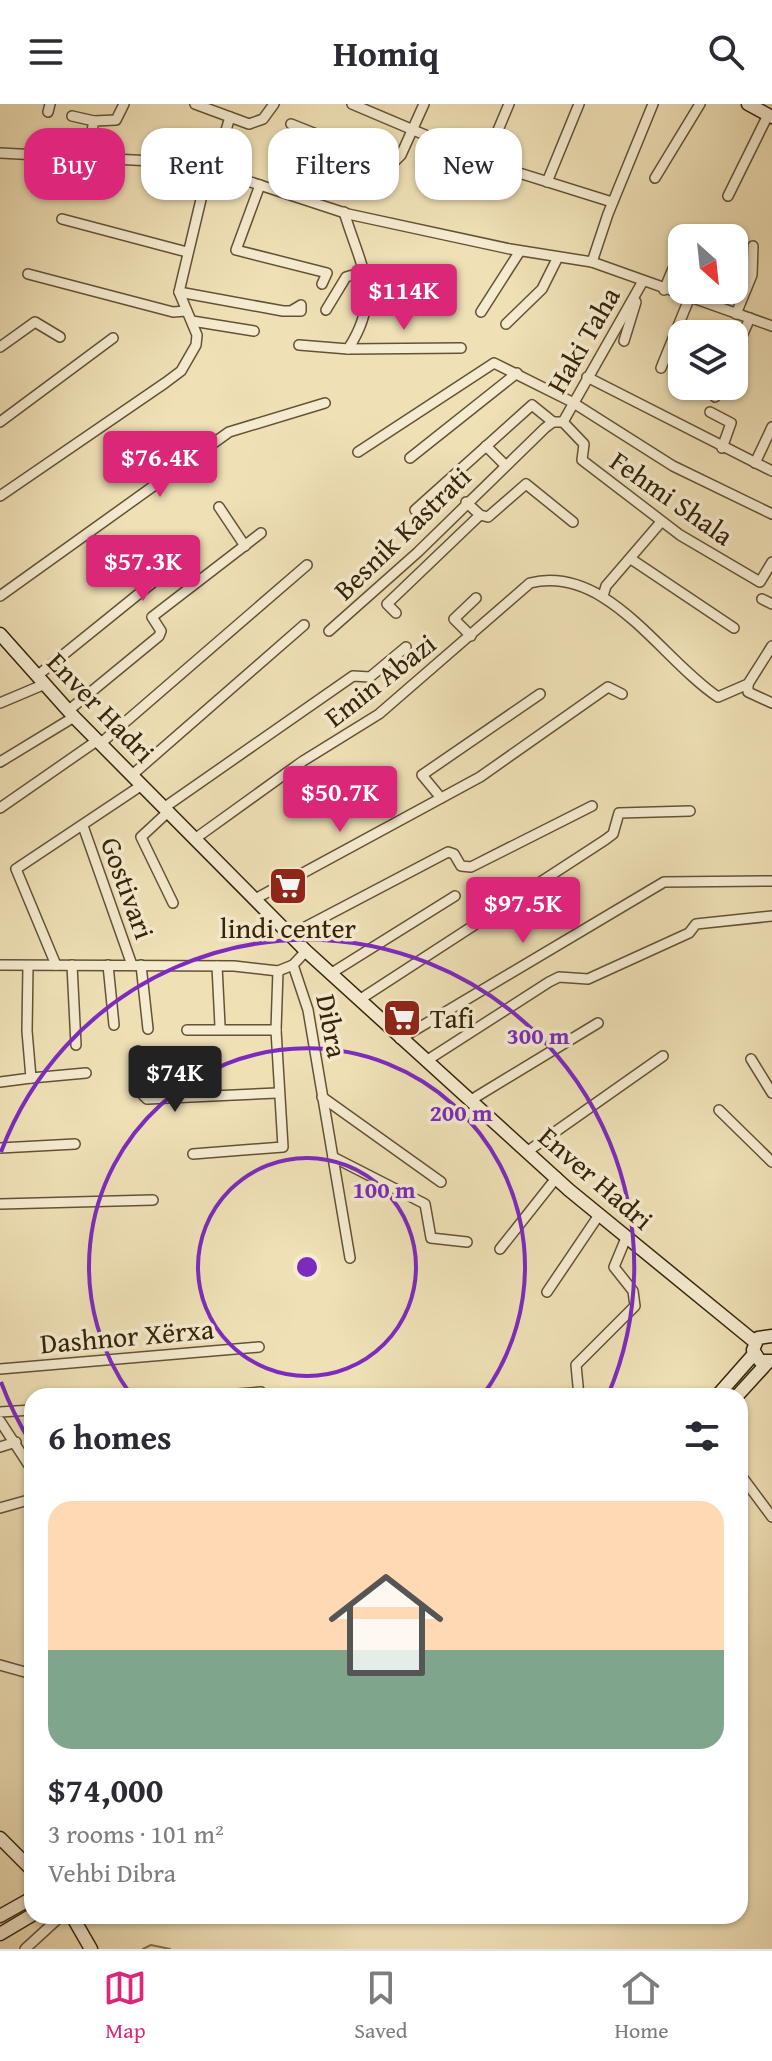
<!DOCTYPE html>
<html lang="en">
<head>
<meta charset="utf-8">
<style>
	body { margin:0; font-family:"Gentium Book Plus",serif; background:#f7f7f7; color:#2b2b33; height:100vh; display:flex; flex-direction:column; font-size:30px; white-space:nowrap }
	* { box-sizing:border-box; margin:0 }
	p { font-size:26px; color:#7c7c81 }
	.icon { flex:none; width:44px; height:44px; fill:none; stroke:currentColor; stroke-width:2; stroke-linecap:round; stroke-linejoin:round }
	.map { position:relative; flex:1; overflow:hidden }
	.panel { position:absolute; left:24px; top:1284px; width:724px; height:536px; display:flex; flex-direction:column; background:#fff; border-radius:24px; box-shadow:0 2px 6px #0004 }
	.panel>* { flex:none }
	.guide { position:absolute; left:24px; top:24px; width:724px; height:72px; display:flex; gap:16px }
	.needle { width:52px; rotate:153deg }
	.tools { position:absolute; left:668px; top:120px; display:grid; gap:16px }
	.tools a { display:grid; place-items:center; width:80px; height:80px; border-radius:16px; background:#fff; box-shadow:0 2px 6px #0004; font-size:40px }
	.price { position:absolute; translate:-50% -68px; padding:0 18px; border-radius:8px; background:#db2777; color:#fff; font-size:26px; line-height:52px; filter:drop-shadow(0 2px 4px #0008) }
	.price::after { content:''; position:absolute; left:50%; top:48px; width:24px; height:18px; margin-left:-12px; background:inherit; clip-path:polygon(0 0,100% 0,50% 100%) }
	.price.selected { background:#222; color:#fff }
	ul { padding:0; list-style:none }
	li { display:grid; align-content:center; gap:16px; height:424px; padding:0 24px }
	li span { display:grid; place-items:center; height:248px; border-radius:24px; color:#555 }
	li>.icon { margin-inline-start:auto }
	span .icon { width:144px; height:144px; fill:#fffc; stroke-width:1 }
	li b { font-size:34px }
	h2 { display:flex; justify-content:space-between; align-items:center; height:96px; padding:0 24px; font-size:34px }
	.chip { padding:0 28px; border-radius:24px; background:#fff; box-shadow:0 2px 6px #0004; font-size:28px; line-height:72px }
	.chip.selected { background:#db2777; color:#fff }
	header { display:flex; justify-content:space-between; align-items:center; height:104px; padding:0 24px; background:#fff; font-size:36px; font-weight:700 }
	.menu { display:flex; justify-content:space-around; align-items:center; height:112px; border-top:2px solid #e1e1e2; background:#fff; font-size:22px; color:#7c7c81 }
	.menu a { display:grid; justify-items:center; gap:4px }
	.menu .selected { color:#db2777 }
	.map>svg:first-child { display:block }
</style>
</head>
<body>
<header><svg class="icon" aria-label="menu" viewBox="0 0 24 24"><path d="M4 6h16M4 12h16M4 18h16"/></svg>Homiq<svg class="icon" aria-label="search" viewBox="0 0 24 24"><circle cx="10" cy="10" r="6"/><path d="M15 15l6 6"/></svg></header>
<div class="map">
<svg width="772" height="1845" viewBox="0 0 772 1845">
	<rect width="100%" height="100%" fill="#efe0b6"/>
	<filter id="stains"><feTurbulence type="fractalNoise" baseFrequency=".0025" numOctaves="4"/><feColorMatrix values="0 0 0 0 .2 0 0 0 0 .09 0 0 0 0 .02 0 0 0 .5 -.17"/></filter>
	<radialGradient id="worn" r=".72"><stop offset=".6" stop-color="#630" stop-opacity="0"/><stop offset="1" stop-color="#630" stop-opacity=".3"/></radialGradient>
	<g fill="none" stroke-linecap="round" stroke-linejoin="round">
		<path stroke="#7f6e4d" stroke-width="2" d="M143 1845 151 1841 170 1845"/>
		<g stroke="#645234" stroke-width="12">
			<g id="street">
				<path d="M195 0 249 20 263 15 274 0"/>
				<path d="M352 0 503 64 612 98"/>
				<path d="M48 8 50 0"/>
				<path d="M72 12 94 17"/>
				<path d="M291 20 384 57H395L401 51 424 0"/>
				<path d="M0 49 152 57 214 66 348 110 510 145 592 158 772 222"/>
				<path d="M86 55 94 17 116 16 124 0"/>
				<path d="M485 57 509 0"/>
				<path d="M214 66 230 13"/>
				<path d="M655 74 700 0"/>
				<path d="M547 78 579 0"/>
				<path d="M260 81 236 146 327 169 322 180"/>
				<path d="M728 92 768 11"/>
				<path d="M62 115 187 148"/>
				<path d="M592 158 608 110 653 0"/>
				<path d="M28 170 173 208 186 207"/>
				<path d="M664 186 680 148"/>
				<path d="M179 188 283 207H301V201L291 207"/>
				<path d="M326 206 346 173 363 168"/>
				<path d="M481 208 520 147"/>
				<path d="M736 210 752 171 753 142"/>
				<path d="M192 217 254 227"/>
				<path d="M506 220 542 185 558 153"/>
				<path d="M624 237 636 198"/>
				<path d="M299 241 348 245C383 191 361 164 344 108"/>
				<path d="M0 243 35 218 60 233"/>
				<path d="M348 245 461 244"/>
				<path d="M734 250 750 214"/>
				<path d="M661 264 689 195"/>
				<path d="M587 273 772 367"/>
				<path d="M715 293 720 282"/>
				<path d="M710 308 731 319 722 344"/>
				<path d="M0 318 113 234"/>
				<path d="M563 318 584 340 582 356 680 431 760 478 772 458"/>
				<path d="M563 318 643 177"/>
				<path d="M486 342 505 361"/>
				<path d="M358 348 494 259 572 298 673 362 772 410"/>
				<path d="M410 354 517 269"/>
				<path d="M755 359 772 323"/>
				<path d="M0 392 165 279 181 267 196 241 197 231 179 188 208 66"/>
				<path d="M466 398 480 411 488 413 526 380 573 418"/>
				<path d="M219 403 245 442"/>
				<path d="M415 406 532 301 553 318"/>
				<path d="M631 455 734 524"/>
				<path d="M0 492 229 328 325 299"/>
				<path d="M603 492 606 482 661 418"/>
				<path d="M762 495 772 500"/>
				<path d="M396 509 387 500 480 411"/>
				<path d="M329 527 418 448 545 324 553 318H563"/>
				<path d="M471 532 454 515 476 494"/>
				<path d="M37 572 193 446"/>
				<path d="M748 580V588L772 599"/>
				<path d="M0 599 45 580"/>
				<path d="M69 606 159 532 161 527 152 513 261 429"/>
				<path d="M101 639 307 461"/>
				<path d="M0 658 74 613"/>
				<path d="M132 671 304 521"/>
				<path d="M441 694 422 671 540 590"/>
				<path d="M165 703 353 572 370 573 406 543"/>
				<path d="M0 704 98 636"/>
				<path d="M169 707 141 733 173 799"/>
				<path d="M83 722 132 861"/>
				<path d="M196 734 303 657 379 610 530 479C607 460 661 555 718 593L748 580 772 542"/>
				<path d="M255 795 480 673 608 583 622 590"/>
				<path d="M290 831 448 748 454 750 461 762 471 763 592 702"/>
				<path d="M0 861 234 862 278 867 293 861 306 847"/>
				<path d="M56 861 16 765 142 681"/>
				<path d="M72 861 76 941"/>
				<path d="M108 861 114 921"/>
				<path d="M141 861 148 925"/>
				<path d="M293 861 308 906 350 1154"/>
				<path d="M217 862 220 922"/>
				<path d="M330 870 455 792"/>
				<path d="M359 896 605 736 613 730 619 709 690 707"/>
				<path d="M187 926H276"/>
				<path d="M400 935 664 778 772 777"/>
				<path d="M138 947 143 991 147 995 277 989"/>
				<path d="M751 955 772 989"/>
				<path d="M426 957 549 878 559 873 588 875 689 829 696 820 772 812"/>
				<path d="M31 974 86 969"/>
				<path d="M0 978 31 974 27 927 28 862"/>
				<path d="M322 993 441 1078"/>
				<path d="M471 996 598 919"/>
				<path d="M719 1006 772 1058"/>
				<path d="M0 1044 75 1040"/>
				<path d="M528 1047 663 952"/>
				<path d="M193 1050 283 1043 276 926 278 867"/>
				<path d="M333 1053 425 1100 431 1134 467 1138"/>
				<path d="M0 1100 153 1096"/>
				<path d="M500 1145 557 1073"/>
				<path d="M547 1188 599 1111"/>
				<path d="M0 1265 259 1243"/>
				<path d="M213 1292 261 1288"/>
				<path d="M579 1292 576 1261 635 1202 633 1187 614 1163 626 1134"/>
				<path d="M0 1308 32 1306"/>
				<path d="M0 1317 32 1366"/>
				<path d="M0 1343 16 1338"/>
				<path d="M740 1370 772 1413"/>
				<path d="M0 1404 32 1395"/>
				<path d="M0 1561 32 1570"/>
				<path d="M25 1845 61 1812"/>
			</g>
		</g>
		<g stroke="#352308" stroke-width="15">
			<g id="secondary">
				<path d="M748 0 772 13"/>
				<path d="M0 530 74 613 306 847 569 1086 755 1238"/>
				<path d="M772 1232 758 1234 753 1246 760 1257H772"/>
				<path d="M717 1292 754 1250"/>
				<path d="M737 1292 768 1258"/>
				<path d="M0 1734 32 1766"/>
				<path d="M0 1812 32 1794"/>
				<path d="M72 1812 91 1845"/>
				<path d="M0 1830 32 1811"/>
			</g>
		</g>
		<use href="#street" stroke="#f5ebd0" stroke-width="9"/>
		<use href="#secondary" stroke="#f5ebd0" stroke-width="12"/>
	</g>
	<g fill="none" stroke="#7b2cbf" stroke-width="4">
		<circle cx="307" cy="1163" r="109"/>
		<path d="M131 1291A218 218 0 1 1 483 1291"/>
		<path d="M31 1339A327 327 0 0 1 1 1278M1 1048A327 327 0 1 1 608 1291"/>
	</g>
	<defs>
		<g id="supermarket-square" transform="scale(2)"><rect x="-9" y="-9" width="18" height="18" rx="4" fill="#8f2418" stroke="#f5ebd0"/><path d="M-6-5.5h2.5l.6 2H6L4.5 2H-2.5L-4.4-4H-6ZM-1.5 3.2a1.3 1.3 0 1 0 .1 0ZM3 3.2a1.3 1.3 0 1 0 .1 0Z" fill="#fff"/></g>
	</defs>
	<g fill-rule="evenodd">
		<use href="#supermarket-square" x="288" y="782"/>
		<use href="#supermarket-square" x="402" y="914"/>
	</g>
	<g text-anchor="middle" stroke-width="7" stroke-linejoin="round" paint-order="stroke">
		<g font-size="28" fill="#352308" stroke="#f5ebd0">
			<text transform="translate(583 236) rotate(-60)" y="10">Haki Taha</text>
			<text transform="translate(672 394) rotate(35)" y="10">Fehmi Shala</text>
			<text transform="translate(402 429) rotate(-44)" y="10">Besnik Kastrati</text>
			<text transform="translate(380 576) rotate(-38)" y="10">Emin Abazi</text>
			<text transform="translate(101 603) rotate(46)" y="10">Enver Hadri</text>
			<text transform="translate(128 784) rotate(70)" y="10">Gostivari</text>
			<text transform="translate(332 922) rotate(79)" y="10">Dibra</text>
			<text transform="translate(596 1074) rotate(41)" y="10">Enver Hadri</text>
			<text transform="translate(127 1232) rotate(-5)" y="10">Dashnor Xërxa</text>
		</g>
		<g font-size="28" fill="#352308" stroke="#f5ebd0">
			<text x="288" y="834">lindi center</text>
			<text x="430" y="924" text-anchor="start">Tafi</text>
		</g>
	</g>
	<circle cx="307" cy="1163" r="12" fill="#7b2cbf" stroke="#f5ebd0" stroke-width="4"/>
	<g font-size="24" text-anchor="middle" font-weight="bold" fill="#7b2cbf" stroke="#f5ebd0" stroke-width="7" stroke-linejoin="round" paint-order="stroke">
		<text x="538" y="940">300 m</text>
		<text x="461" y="1017">200 m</text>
		<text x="384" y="1094">100 m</text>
	</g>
	<rect width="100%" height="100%" filter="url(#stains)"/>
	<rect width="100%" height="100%" fill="url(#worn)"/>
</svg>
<div class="tools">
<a><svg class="needle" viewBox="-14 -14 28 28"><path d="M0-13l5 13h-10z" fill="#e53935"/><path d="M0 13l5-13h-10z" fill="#7c7c81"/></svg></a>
<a><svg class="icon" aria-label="layers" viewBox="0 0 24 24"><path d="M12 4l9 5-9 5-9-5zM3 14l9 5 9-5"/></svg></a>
</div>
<b class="price" style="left:404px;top:228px">$114K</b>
<b class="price" style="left:160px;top:395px">$76.4K</b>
<b class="price" style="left:143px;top:499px">$57.3K</b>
<b class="price" style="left:340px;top:730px">$50.7K</b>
<b class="price" style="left:523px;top:841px">$97.5K</b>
<b class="price selected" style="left:175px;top:1010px">$74K</b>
<div class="guide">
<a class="chip selected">Buy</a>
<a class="chip">Rent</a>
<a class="chip">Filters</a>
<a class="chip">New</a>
</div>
<section class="panel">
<h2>6 homes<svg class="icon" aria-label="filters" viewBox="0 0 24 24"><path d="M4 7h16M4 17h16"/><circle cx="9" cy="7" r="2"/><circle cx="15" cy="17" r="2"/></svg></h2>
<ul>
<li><span style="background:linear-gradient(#ffd9b3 60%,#7fa58c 0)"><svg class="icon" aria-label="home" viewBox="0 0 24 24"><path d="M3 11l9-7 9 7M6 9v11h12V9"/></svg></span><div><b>$74,000</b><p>3 rooms · 101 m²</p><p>Vehbi Dibra</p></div></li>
</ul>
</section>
</div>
<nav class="menu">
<a class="selected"><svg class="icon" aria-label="map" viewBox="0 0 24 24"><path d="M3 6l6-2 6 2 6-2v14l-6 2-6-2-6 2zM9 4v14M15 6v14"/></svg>Map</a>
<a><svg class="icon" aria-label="saved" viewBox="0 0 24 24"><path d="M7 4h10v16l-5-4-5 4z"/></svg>Saved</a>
<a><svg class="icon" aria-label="home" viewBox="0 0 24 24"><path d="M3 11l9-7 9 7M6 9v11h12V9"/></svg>Home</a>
</nav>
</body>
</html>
